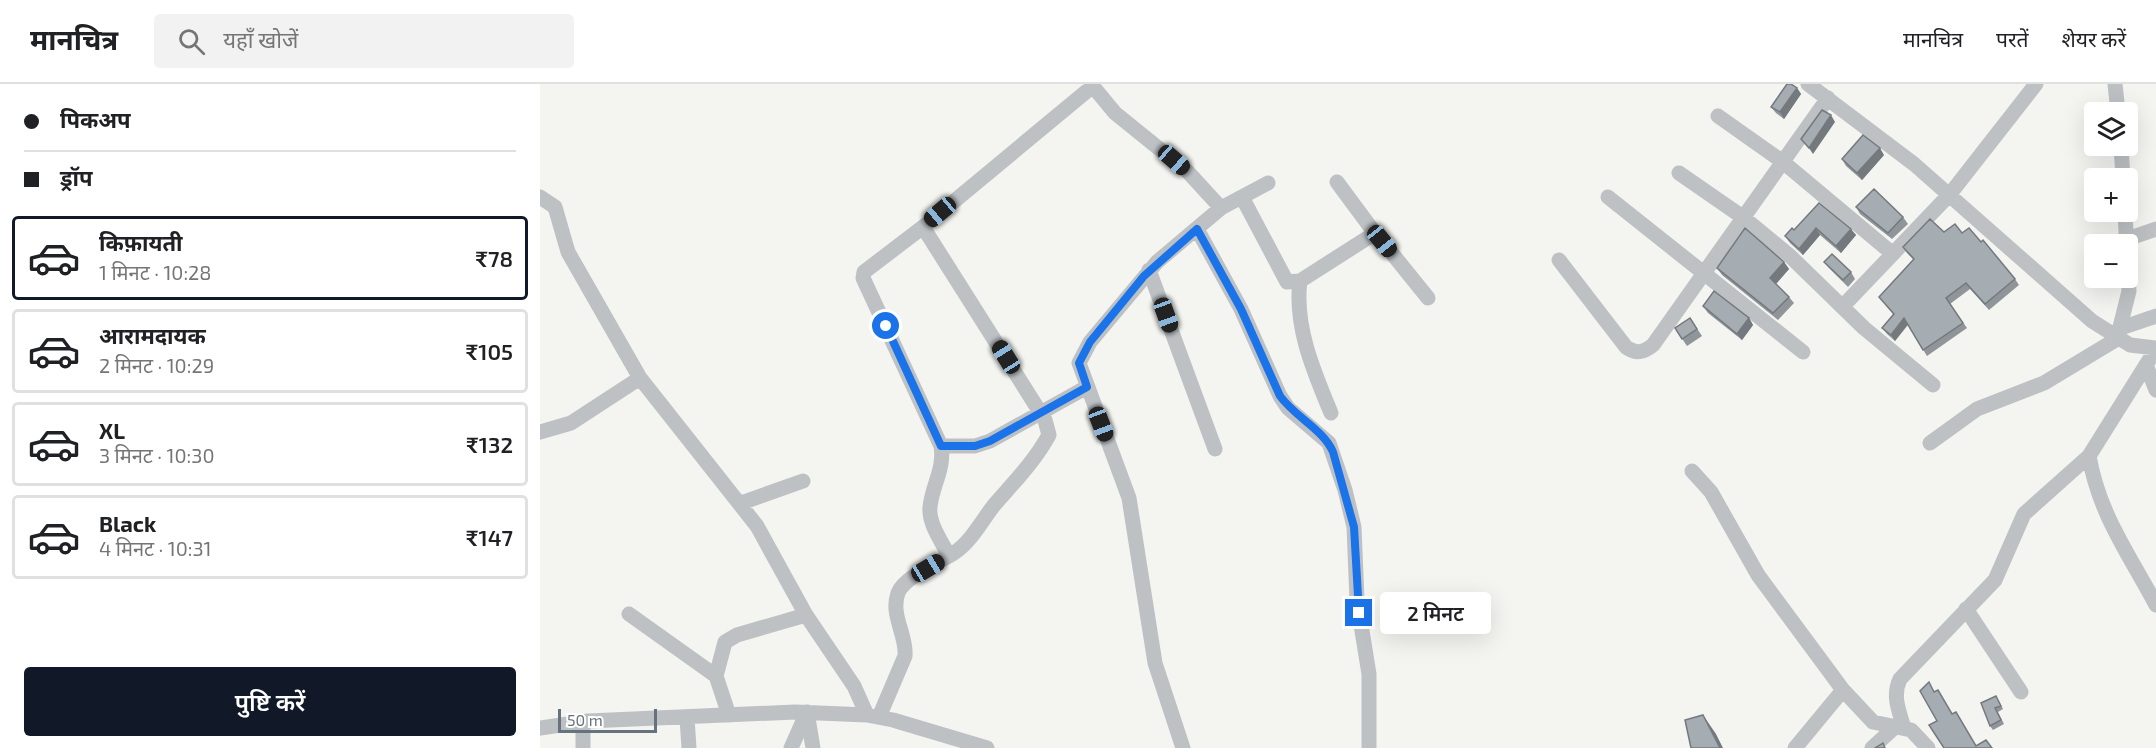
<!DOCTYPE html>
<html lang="hi">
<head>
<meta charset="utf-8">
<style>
  body { margin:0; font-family:"Exo 2","Noto Sans Devanagari",sans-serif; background:#f2f2f2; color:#202124; height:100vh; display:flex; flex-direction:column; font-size:22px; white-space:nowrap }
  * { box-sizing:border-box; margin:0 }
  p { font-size:20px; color:#757577 }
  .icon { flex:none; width:33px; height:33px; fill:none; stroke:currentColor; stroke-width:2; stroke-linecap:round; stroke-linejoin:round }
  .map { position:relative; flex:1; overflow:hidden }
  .panel { display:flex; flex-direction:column; background:#fff; width:540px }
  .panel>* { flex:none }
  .banner { display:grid; align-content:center; height:132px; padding:0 24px; background:#fff }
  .fabs { position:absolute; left:1544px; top:18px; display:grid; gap:12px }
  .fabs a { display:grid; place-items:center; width:54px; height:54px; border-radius:6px; background:#fff; box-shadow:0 6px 24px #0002; font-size:30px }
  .scale { position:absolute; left:18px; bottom:15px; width:99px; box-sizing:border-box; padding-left:6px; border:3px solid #66737e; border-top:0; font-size:16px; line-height:21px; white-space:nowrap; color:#66737e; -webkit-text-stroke:4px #fff; paint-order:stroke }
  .end { position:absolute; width:27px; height:27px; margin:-14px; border:8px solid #1a73e8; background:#fff; box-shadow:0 0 0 3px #fff }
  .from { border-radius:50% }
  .bubble { position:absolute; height:42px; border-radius:6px; background:#fff; box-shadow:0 6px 24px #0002; font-size:20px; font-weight:600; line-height:42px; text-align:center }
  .car { position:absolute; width:18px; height:36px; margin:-18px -9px; border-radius:8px; box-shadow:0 0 4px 2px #0007; background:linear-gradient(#222 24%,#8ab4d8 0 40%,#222 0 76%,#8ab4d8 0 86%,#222 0) }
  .banner b { display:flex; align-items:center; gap:21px; height:57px; font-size:22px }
  .banner b+b { border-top:2px solid #e0e0e0 }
  .banner i { width:15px; height:15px; background:#202124 }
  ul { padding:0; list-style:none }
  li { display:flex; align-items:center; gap:18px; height:84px; margin:0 12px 9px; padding:0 12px; border:3px solid #e0e0e0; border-radius:6px }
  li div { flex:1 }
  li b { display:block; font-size:22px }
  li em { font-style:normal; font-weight:600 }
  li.current { border-color:#111827 }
  li>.icon { width:54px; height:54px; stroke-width:1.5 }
  .cta { display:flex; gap:12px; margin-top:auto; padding:12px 24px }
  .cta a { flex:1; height:69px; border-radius:6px; background:#111827; color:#fff; font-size:24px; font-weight:600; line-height:69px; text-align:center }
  header { display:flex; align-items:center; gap:36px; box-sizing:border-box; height:84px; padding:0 30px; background:#fff; border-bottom:2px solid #e0e0e0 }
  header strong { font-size:28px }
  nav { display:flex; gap:33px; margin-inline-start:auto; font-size:21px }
  .search { width:420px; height:54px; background:#f2f2f2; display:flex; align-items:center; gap:15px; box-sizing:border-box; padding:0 21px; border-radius:6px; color:#757577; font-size:22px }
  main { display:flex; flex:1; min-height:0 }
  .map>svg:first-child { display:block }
</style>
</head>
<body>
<header>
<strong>मानचित्र</strong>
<div class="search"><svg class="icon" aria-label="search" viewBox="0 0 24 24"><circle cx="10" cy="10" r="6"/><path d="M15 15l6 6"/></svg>यहाँ खोजें</div>
<nav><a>मानचित्र</a><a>परतें</a><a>शेयर करें</a></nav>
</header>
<main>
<section class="panel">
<div class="banner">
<b><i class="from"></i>पिकअप</b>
<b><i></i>ड्रॉप</b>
</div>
<ul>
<li class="current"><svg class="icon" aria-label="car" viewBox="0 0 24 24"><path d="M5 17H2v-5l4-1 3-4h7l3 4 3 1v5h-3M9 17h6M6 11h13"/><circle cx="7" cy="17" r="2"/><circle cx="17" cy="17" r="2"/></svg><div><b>किफ़ायती</b><p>1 मिनट · 10:28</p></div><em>₹78</em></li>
<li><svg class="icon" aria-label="car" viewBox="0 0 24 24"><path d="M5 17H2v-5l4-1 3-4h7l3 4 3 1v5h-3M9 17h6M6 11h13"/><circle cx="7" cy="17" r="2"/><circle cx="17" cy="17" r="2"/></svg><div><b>आरामदायक</b><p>2 मिनट · 10:29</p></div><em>₹105</em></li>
<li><svg class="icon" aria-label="car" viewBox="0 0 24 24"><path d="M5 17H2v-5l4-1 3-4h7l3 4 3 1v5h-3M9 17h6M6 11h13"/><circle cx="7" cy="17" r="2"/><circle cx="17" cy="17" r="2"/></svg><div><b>XL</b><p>3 मिनट · 10:30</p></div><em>₹132</em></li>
<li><svg class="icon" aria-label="car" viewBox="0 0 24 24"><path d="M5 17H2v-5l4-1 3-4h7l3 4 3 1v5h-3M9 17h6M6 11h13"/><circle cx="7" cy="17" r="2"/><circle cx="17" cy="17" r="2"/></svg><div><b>Black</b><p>4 मिनट · 10:31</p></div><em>₹147</em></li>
</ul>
<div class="cta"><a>पुष्टि करें</a></div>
</section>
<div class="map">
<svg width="1616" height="664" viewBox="0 0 1616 664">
  <rect width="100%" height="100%" fill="#f4f4f1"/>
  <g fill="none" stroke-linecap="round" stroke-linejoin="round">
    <path stroke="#bdc1c4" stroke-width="15" d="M 551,0 L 575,29 L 648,88 L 681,124
      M 1268,0 L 1374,80 L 1552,237 L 1590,261 L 1616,264
      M 1575,0 L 1578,28
      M 1178,32 L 1243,78 L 1353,170
      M 1581,62 L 1583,94
      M 1139,89 L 1204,134 L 1250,172 L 1324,244 L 1393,301
      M 797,98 L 837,152
      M 0,113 L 15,123 L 28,168 L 100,294 L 217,442 L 266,531 L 314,602 L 327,631
      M 702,113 L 747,198 L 760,197 L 832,151 L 842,157 L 888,214
      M 1068,113 L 1263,268
      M 657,145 L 701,225 L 740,312 L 748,324 L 789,359 L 805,406 L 814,443 L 817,516 L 829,590 L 829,664
      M 1587,155 L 1616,145
      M 1019,176 L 1086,263 C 1096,270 1103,269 1113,261 L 1288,14
      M 609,186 L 675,365
      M 760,197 C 754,242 774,288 791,329
      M 1303,222 L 1410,110 L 1496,0
      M 1581,244 L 1616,232
      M 1606,281 L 1616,306
      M 0,348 L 31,339 L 100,294
      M 1390,359 L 1437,325 L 1504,299 L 1577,255 L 1589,207 L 1585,128
      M 401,362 L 435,362 L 450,357 L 547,303
      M 1549,372 C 1559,430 1589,470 1616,521
      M 1152,387 L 1171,408 L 1218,491 L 1303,606 L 1333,638 L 1371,646 L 1388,664
      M 201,419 L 263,397
      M 409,472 C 402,458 388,439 390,423 C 392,402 405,384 401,362 L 323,194 L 324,188 L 383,143 L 553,2
      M 1426,525 L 1481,608
      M 89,530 L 176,592
      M 267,628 L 273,664
      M 189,631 L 176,592 L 185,558 L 197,551 L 266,531
      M 339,633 L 365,572 C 367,551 350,531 358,509 C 364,493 400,478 414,469 C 432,457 442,436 455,420 C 475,397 494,378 509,351 L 505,336 L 383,143
      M 147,634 L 149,664
      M 43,638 L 43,664
      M 0,644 L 48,637 L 255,628 L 327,631 L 353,636 L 447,664
      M 1364,644 C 1359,627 1352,612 1360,595 L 1455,496 L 1484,430 L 1549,372 L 1616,265
      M 251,664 L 267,628
      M 643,664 L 615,579 L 589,414 L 539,279 L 550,258 L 617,178 L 681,124 L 728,99
      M 1255,664 L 1303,606
      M 1332,664 L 1355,643"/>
  </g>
  <path fill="#8f9599" d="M 1257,4 L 1261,10 L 1244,35 L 1236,29 L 1231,23 Z
    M 1344,71 L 1322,96 L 1306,82 L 1302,75 Z
    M 1279,119 L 1316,151 L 1301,169 L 1280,151 L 1263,171 L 1250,159 L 1245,152 L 1254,146 Z
    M 1316,123 L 1363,133 L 1368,140 L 1352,155 L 1320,130 Z
    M 1404,148 L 1422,149 L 1475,195 L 1479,201 L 1449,226 L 1430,205 L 1410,220 L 1427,244 L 1387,272 L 1368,241 L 1355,257 L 1347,250 L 1342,244 L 1353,230 L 1339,213 L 1374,176 L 1367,169 L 1363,163 Z
    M 1244,178 L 1249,185 L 1236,200 L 1249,213 L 1254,219 L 1238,236 L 1182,191 L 1177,184 Z
    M 1284,178 L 1311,188 L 1315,195 L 1308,203 L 1289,184 Z
    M 1163,222 L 1209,234 L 1213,241 L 1202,256 L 1168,229 Z
    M 1150,234 L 1162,252 L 1147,262 L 1135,244 Z
    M 1456,612 L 1463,625 L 1458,628 L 1464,640 L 1453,646 L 1450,642 Z"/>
  <path fill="#74797d" d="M 1257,4 L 1261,10 L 1244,35 L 1240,28 Z
    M 1291,31 L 1295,38 L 1273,70 L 1269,64 Z
    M 1340,64 L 1344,71 L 1322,96 L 1317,89 Z
    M 1276,144 L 1280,151 L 1263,171 L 1259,165 Z
    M 1311,145 L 1316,151 L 1301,169 L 1296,162 Z
    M 1244,178 L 1249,185 L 1235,201 L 1230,194 Z
    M 1209,234 L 1213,241 L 1202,256 L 1197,250 Z
    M 1364,234 L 1368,240 L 1355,257 L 1351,251 Z
    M 1163,631 L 1176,650 L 1183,664 L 1180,664 Z"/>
  <path fill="#a6adb2" stroke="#74797d" stroke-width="1.5" d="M 1247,0 L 1251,0 L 1257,4 L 1240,28 L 1231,23 Z
    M 1282,26 L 1291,31 L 1269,64 L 1261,55 Z
    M 1323,51 L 1340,64 L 1317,89 L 1302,75 Z
    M 1334,105 L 1363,133 L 1348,149 L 1316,123 Z
    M 1279,119 L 1311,145 L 1296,162 L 1276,144 L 1259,165 L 1245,152 L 1252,144 L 1254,146 Z
    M 1390,135 L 1404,148 L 1415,140 L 1422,149 L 1429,144 L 1441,158 L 1443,156 L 1475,195 L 1445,220 L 1426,199 L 1406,214 L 1423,239 L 1383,266 L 1364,234 L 1351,251 L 1342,244 L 1354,230 L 1339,213 L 1374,175 L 1363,163 Z
    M 1205,144 L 1244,178 L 1230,194 L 1249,213 L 1233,229 L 1177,184 Z
    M 1292,170 L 1311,188 L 1303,196 L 1284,178 Z
    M 1174,207 L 1209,234 L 1197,250 L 1163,222 Z
    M 1150,234 L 1157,245 L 1142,255 L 1135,244 Z
    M 1389,598 L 1394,608 L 1398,606 L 1412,630 L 1416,628 L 1436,662 L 1446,656 L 1452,664 L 1404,664 L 1389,641 L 1397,637 L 1380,607 Z
    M 1456,612 L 1461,622 L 1455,624 L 1461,636 L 1450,642 L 1441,619 Z
    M 1163,631 L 1180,664 L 1151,664 L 1145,636 Z
    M 1343,659 L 1345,664 L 1335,664 Z"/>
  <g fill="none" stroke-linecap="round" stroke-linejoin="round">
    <path stroke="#1a73e8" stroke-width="8" d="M 346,242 L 401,362 L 435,362 L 450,357 L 547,303 L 539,279 L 550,258 L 604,192 L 657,145 L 701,225 L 740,312 C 755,333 783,345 793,368 L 814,443 L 819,529"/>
  </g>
</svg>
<div class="fabs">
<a><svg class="icon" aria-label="layers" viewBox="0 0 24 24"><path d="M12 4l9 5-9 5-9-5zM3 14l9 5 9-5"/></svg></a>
<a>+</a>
<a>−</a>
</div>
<div class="scale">50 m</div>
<i class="end from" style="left:346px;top:242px"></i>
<i class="end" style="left:819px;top:529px"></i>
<div class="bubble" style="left:840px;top:508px;width:111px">2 मिनट</div>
<i class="car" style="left:634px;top:76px;rotate:131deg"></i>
<i class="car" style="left:400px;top:128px;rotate:230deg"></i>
<i class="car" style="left:842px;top:157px;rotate:141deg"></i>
<i class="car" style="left:626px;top:231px;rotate:160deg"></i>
<i class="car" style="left:466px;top:273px;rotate:328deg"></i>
<i class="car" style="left:561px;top:340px;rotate:159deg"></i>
<i class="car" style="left:388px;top:484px;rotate:59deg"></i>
</div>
</main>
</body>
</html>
